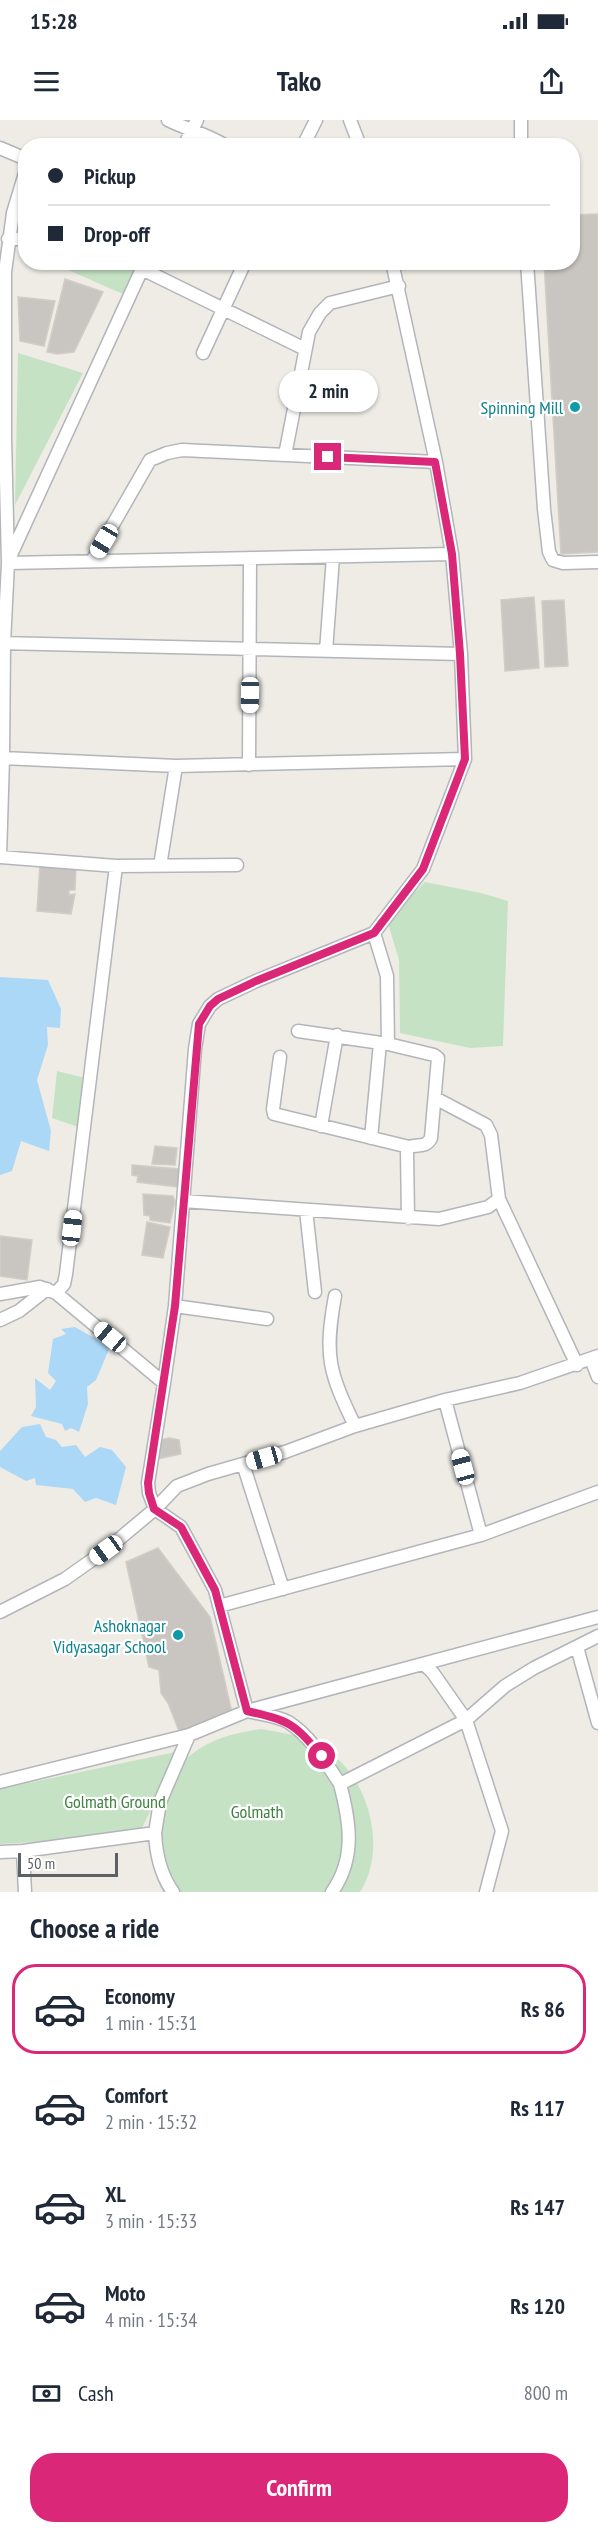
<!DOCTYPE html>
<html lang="en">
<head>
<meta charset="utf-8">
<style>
  body { margin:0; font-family:"PT Sans Narrow",sans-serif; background:#f6f6f7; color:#1f2937; height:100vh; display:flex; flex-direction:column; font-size:22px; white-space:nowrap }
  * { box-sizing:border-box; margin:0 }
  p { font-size:20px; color:#747a83 }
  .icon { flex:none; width:33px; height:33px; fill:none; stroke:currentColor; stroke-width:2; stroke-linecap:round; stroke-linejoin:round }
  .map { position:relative; height:1772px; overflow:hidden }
  .panel { display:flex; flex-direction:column; background:#fff; flex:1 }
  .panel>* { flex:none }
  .top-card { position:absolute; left:18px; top:18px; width:562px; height:132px; border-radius:24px; box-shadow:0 2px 4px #0004; display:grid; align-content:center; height:132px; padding:0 30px; background:#fff }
  .scale { position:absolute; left:18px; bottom:15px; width:100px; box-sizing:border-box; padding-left:6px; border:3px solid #5d6064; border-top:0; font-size:16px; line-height:21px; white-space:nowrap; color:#5d6064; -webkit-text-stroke:4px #fff; paint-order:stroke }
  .end { position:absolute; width:27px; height:27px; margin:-14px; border:8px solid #db2777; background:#fff; box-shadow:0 0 0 3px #fff }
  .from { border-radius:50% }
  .bubble { position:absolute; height:42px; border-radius:21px; background:#fff; box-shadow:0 2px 4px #0004; font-size:20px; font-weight:600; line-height:42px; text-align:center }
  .car { position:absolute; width:18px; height:36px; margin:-18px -9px; border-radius:8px; box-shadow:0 0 4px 2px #0007; background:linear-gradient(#fff 24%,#345 0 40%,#fff 0 76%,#345 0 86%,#fff 0) }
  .top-card b { display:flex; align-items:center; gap:21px; height:57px; font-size:22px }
  .top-card b+b { border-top:2px solid #e0e1e3 }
  .top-card i { width:15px; height:15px; background:#1f2937 }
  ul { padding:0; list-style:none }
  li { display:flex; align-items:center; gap:18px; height:90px; margin:0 12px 9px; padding:0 18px; border:3px solid transparent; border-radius:24px }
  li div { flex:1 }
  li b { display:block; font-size:22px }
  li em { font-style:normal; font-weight:600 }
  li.current { border-color:#db2777 }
  li>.icon { width:54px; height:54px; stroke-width:1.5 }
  h2 { padding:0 30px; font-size:27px; line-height:72px }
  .pay { display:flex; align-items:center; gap:15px; height:66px; padding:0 30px; font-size:22px }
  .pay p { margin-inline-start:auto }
  .button { display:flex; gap:12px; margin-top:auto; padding:12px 30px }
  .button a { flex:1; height:69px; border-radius:24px; background:#db2777; color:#fff; font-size:24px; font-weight:600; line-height:69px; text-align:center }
  .status { display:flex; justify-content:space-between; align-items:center; height:42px; padding:0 30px; background:#fff; direction:ltr }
  .status svg { height:16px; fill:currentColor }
  header { display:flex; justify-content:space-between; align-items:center; height:78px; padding:0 30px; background:#fff; font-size:27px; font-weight:600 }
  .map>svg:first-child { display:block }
</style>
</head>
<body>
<div class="status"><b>15:28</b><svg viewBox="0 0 49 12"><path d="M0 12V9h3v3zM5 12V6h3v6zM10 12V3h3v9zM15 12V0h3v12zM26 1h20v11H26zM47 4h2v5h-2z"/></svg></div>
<header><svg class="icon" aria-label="menu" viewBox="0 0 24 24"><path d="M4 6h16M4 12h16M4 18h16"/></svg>Tako<svg class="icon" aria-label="share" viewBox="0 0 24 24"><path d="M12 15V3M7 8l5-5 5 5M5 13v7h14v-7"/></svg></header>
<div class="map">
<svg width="598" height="1772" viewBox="0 0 598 1772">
  <rect width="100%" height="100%" fill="#eeece5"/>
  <path fill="#c5e3c4" d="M 52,143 L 139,143 L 123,174 Z
    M 18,233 L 83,253 L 15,385 Z
    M 425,762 L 481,773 L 508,781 L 503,926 L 470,928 L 400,913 L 399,840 L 387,800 Z
    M 57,951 L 85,958 L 78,1007 L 52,998 Z
    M 261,1609 C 285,1613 307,1616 327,1630 C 369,1659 388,1728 360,1772 L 163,1772 C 138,1727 152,1661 196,1631 C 216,1617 237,1613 261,1609 Z
    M 180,1631 L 138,1716 L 0,1724 L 0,1669 Z"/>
  <path fill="#acd8f7" d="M 0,857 L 48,860 L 61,889 L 60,908 L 47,907 L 48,925 L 37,960 L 51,1011 L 49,1031 L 21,1021 L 12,1051 L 0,1055 Z
    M 75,1207 L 110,1227 L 96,1260 L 87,1267 L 88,1284 L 79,1312 L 71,1308 L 65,1311 L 62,1304 L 31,1296 L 36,1287 L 35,1258 L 50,1270 L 56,1261 L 48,1253 L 53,1219 L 66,1214 L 61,1209 Z
    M 40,1304 L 46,1317 L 56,1320 L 62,1327 L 76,1325 L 85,1337 L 100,1327 L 112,1330 L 126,1347 L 116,1385 L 96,1378 L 85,1382 L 73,1369 L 36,1365 L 35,1358 L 26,1361 L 0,1347 L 0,1331 L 22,1307 Z"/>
  <path fill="#c9c6c2" stroke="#d2cdc4" stroke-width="1.5" d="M 598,94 L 598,432 L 561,434 L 544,142 L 573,142 L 573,95 Z
    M 65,159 L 103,172 L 74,232 L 57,234 L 47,232 Z
    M 18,177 L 55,181 L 44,226 L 20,221 Z
    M 534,477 L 539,548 L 505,551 L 501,480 Z
    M 564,480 L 568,546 L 545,547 L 542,481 Z
    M 40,744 L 76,745 L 75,770 L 69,770 L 69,775 L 75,774 L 71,794 L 37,791 Z
    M 155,1026 L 177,1028 L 175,1045 L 152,1044 Z
    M 132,1045 L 180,1049 L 178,1067 L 137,1062 L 138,1056 L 132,1055 Z
    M 143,1074 L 173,1076 L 175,1082 L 170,1103 L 150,1100 L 150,1096 L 144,1095 Z
    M 147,1102 L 170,1107 L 163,1138 L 142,1135 Z
    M 0,1116 L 32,1120 L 27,1160 L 0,1156 Z
    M 169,1318 L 179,1320 L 181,1334 L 157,1339 L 160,1320 Z
    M 158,1428 L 210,1497 L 233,1597 L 179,1611 L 168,1583 L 161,1573 L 159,1550 L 149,1547 L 126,1442 Z"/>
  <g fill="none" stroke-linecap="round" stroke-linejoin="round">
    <defs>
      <path id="street" d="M 168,0 C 188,10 207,14 226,26
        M 350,0 L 360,26
        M 184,26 L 197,0
        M 303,26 L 316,0
        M 521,26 L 521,0
        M 0,28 L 26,39
        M 8,119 L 26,119
        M 392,142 L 436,342 L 452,434
        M 527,142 L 544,389 L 549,432 L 553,440 L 563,443 L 598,442
        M 142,149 L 305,229
        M 203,233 L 245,142
        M 285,335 L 309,212 L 320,193 L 330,183 L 399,166
        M 452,434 L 461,534 L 465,639 L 176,646 L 3,638 L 4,523 L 8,443 Z
        M 9,439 L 142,149 L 142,142
        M 92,441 L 150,340 L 167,333 L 182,330 L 436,342
        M 8,443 L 5,318 L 5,152 L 13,93 L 26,50
        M 0,523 L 461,534
        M 326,531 L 333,437
        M 0,638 L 3,638 L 0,737
        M 249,645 L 250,438
        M 0,737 L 116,746 L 237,745
        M 160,746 L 176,646
        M 374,813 L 387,856 L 388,924
        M 298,911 L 388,924 L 434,935 L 438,938 L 431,1018 C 426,1028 419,1024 409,1027 L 407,1030 L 408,1098
        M 280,937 L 273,989 L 274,994 L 409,1027
        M 321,1006 L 337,915
        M 371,1018 L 380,923
        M 499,1079 L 577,1245
        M 183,1081 L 439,1099 L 488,1087 L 499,1079 L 491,1015 L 486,1005 L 435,978
        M 306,1090 L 315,1172
        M 56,1173 L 64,1164 L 66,1154 L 116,746
        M 0,1174 L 40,1167 L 56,1173 L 164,1263 L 148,1363 L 149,1373 L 155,1389 L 181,1407 L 215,1470 L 247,1591 C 260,1594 277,1596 288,1602 C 311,1616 326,1643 340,1664 L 466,1600 L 502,1711 L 486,1772
        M 335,1176 C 324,1237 329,1252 355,1306
        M 175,1186 L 267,1199
        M 0,1200 L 19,1191 L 47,1169
        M 591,1239 L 598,1257
        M 164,1263 L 175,1186 L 195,929 L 199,904 L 210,886 L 218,879 L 256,861 L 374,813 L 423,749 L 465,639
        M 445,1280 L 481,1415
        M 243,1344 L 283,1469
        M 219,1486 L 481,1415 L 598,1372
        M 0,1492 L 65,1459 L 106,1430 L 155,1389 L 177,1366 L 208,1354 L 285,1332 L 355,1306 L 445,1280 L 520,1263 L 598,1236
        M 577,1527 L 598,1603
        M 424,1544 L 433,1553 L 466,1600 L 505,1566 L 534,1548 L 598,1516
        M 0,1662 L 189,1615 L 247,1591 L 598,1497
        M 155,1713 C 156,1734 160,1754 173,1772
        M 23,1731 L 25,1772
        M 0,1732 L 23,1731 L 155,1713 L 160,1682 L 189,1615
        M 332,1772 C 356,1738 350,1702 340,1664"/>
    </defs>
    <use href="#street" stroke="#b2b5b9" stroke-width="15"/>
    <use href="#street" stroke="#fff" stroke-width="12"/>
  </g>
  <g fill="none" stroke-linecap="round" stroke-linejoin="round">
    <path stroke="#db2777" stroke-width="8" d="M 322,1636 C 293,1603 291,1601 247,1591 L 215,1470 L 181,1407 L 154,1389 L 149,1373 L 148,1363 L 175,1186 L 199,904 L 210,886 L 218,879 L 256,861 L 374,813 L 423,749 L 465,639 L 460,534 L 452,434 L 435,342 L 328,337"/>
  </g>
  <g fill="#0f9aa8" stroke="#fff" stroke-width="2">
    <circle cx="575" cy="287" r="6"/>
    <circle cx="178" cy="1515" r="6"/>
  </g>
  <g text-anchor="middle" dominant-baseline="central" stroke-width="4.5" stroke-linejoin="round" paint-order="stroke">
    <g font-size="18" fill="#0d838f" stroke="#fff" text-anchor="end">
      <text x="563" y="287">Spinning Mill</text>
      <text x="166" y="1505">Ashoknagar<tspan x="166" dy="21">Vidyasagar School</tspan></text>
    </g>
    <g font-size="18" fill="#3e823f" stroke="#fff">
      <text x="115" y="1681">Golmath Ground</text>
      <text x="257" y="1691">Golmath</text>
    </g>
  </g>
</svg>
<div class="scale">50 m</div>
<i class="end from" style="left:322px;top:1636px"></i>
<i class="end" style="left:328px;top:337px"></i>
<div class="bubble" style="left:279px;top:250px;width:99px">2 min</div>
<i class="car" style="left:104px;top:421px;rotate:211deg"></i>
<i class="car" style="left:250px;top:575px;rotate:181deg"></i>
<i class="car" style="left:72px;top:1108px;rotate:7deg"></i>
<i class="car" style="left:110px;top:1217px;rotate:310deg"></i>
<i class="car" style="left:264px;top:1338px;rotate:254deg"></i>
<i class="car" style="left:463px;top:1347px;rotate:345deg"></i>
<i class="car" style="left:106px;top:1430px;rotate:234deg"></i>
<div class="top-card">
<b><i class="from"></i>Pickup</b>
<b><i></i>Drop-off</b>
</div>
</div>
<section class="panel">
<h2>Choose a ride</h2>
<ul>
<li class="current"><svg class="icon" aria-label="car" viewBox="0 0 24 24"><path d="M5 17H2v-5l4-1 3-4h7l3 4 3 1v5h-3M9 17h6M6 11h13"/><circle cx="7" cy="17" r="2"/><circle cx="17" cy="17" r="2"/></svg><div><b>Economy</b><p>1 min · 15:31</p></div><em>Rs 86</em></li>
<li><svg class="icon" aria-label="car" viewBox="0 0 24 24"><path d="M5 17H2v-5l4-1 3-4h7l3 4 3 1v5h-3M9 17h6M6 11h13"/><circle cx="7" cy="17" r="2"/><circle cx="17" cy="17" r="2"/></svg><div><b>Comfort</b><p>2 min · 15:32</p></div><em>Rs 117</em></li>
<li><svg class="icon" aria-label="car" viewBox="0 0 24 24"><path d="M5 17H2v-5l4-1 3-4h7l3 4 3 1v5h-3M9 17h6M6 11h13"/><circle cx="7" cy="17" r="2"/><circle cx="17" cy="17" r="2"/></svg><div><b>XL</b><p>3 min · 15:33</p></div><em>Rs 147</em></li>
<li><svg class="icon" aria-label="car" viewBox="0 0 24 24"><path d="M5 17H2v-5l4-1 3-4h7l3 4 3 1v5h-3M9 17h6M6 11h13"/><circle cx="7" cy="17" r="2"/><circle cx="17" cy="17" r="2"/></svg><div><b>Moto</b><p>4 min · 15:34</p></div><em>Rs 120</em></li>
</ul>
<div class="pay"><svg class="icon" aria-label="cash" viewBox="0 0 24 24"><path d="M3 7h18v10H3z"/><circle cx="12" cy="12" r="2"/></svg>Cash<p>800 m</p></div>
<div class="button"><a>Confirm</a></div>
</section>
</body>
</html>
